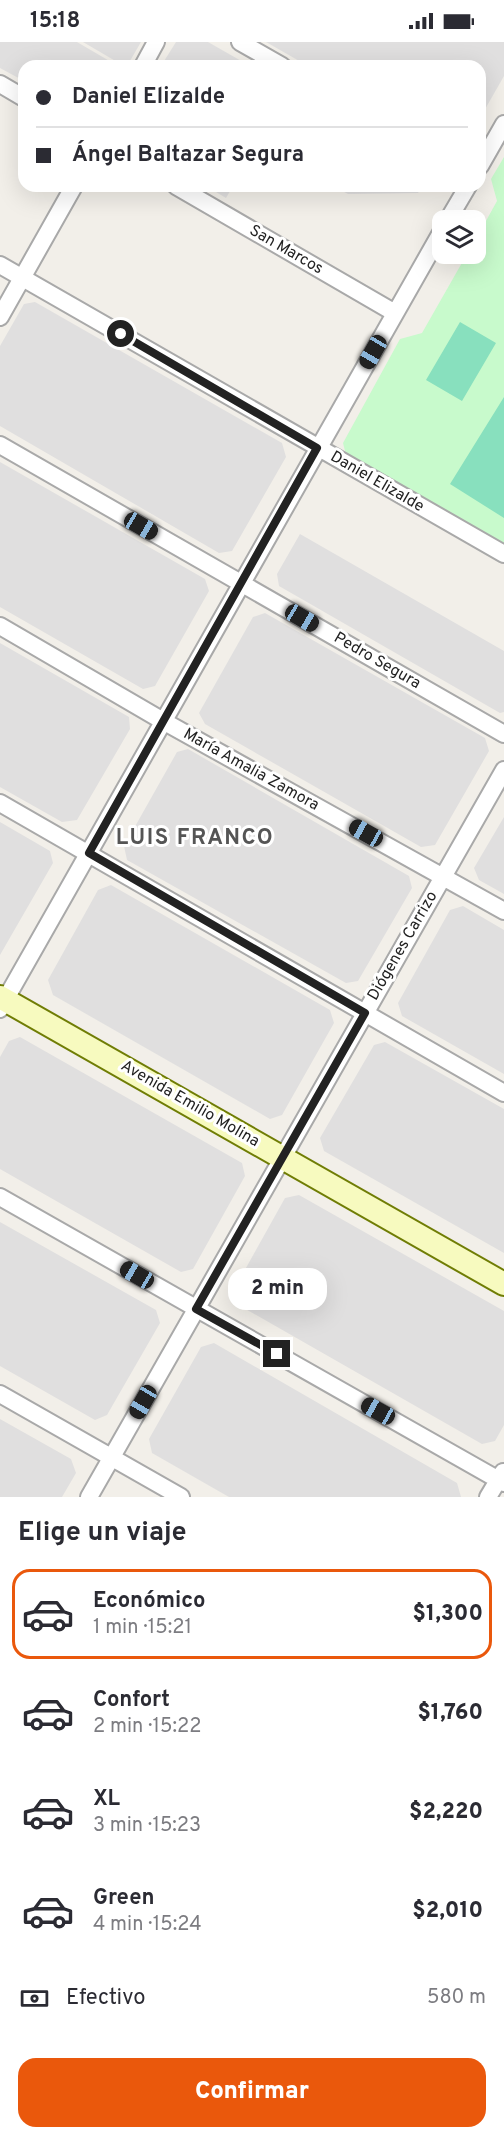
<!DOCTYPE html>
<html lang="es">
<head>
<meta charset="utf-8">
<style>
  body { margin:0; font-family:Overpass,sans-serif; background:#f7f7f7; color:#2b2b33; height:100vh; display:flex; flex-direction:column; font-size:22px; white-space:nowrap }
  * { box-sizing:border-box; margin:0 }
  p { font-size:20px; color:#7c7c81 }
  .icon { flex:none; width:33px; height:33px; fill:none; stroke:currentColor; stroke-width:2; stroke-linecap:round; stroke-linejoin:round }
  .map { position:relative; height:1455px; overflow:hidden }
  .panel { display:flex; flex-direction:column; background:#fff; flex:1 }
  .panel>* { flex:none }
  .banner { position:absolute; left:18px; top:18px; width:468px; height:132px; border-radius:18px; box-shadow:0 6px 24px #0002; display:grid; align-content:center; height:132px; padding:0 18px; background:#fff }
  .buttons { position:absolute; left:432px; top:168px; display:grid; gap:12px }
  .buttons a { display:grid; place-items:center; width:54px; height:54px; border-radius:12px; background:#fff; box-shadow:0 6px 24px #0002; font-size:30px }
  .end { position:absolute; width:27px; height:27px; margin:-14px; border:8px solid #222; background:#fff; box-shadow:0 0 0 3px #fff }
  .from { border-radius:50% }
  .bubble { position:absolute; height:42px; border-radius:18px; background:#fff; box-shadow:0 6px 24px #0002; font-size:20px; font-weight:800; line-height:42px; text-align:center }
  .car { position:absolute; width:18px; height:36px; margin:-18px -9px; border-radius:8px; box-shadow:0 0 4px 2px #0007; background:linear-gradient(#222 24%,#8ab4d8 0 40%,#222 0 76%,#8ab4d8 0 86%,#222 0) }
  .banner b { display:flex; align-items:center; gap:21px; height:57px; font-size:22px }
  .banner b+b { border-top:2px solid #e1e1e2 }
  .banner i { width:15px; height:15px; background:#2b2b33 }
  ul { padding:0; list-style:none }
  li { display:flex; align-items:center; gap:18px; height:90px; margin:0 12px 9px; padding:0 6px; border:3px solid transparent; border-radius:18px }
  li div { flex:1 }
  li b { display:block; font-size:22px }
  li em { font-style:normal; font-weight:800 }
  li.active { border-color:#ea580c }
  li>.icon { width:54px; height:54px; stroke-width:1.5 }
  h2 { padding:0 18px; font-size:27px; line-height:72px }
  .pay { display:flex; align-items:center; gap:15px; height:66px; padding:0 18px; font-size:22px }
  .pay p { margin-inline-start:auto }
  .action { display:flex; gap:12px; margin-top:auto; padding:12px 18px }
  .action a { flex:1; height:69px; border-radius:18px; background:#ea580c; color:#fff; font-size:24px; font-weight:800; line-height:69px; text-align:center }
  .status { display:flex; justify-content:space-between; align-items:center; height:42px; padding:0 30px; background:#fff; direction:ltr }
  .status svg { height:16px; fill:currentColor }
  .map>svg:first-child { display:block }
</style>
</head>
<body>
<div class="status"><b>15:18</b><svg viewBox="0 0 49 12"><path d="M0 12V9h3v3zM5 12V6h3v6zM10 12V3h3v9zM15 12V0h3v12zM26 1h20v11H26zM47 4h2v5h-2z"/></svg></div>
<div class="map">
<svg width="504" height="1455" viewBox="0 0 504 1455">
  <rect width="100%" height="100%" fill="#f2efe9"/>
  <path fill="#e0dfdf" d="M 0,0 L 77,0 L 118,24 L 24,24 L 24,39 L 0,26 Z
    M 83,0 L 141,0 L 127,24 L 124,24 Z
    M 176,0 L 208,0 L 250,24 L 161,24 Z
    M 266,0 L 504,0 L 504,34 L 480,76 L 480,24 L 308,24 Z
    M 206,144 L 233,144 L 226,156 Z
    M 333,144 L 422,144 L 418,151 L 348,152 Z
    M 35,260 L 282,401 L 286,415 L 232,509 L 219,511 L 0,384 L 0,304 L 24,262 Z
    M 0,420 L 205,537 L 209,549 L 155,644 L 143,647 L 0,565 Z
    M 300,492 L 504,609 L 504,670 L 500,671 L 279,544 L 277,532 Z
    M 265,571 L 485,696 L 489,709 L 435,803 L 421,805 L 205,682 L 199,671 L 253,575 Z
    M 0,601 L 129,675 L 130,687 L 77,778 L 62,780 L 0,745 Z
    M 188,707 L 409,834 L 412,846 L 358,939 L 346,941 L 127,818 L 124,804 L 177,710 Z
    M 504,775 L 504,852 L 479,838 L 474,826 Z
    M 0,780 L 50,809 L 53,821 L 0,913 Z
    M 111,843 L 330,968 L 334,981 L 282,1073 L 270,1077 L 53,953 L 48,938 L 98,848 Z
    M 463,864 L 504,888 L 504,1032 L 402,974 L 398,961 L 450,868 Z
    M 20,995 L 242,1121 L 245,1134 L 193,1227 L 181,1230 L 0,1127 L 0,1015 L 9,999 Z
    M 385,1000 L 504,1067 L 504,1211 L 324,1109 L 320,1096 L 374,1003 Z
    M 299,1153 L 504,1269 L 504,1383 L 495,1399 L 482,1402 L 235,1261 L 232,1251 L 285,1156 Z
    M 0,1180 L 156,1268 L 160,1281 L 107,1373 L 95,1378 L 0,1324 Z
    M 214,1301 L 457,1441 L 461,1455 L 229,1455 L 152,1411 L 149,1397 L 201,1305 Z
    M 0,1377 L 71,1417 L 76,1431 L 62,1455 L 0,1455 Z"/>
  <path fill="#c8facc" d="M 504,115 L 504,502 L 351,415 L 345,409 L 343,401 L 400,297 L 422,291 L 467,212 L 476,212 L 476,197 L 497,159 L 491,137 Z"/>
  <path fill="#88e0be" d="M 460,280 L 496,301 L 462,359 L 426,338 Z
    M 504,355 L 504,476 L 450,442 Z"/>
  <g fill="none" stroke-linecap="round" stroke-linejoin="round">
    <defs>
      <path id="street" d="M 240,0 L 282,24
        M 143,24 L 156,0
        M 0,42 L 24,56
        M 480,124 L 504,82
        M 176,144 L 395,271
        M 448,178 L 468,144
        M 0,223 L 504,512
        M 0,275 L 74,144
        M 0,403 L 504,692
        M 0,584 L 163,679 L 504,869
        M 0,761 L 504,1051
        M 0,967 L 442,189
        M 0,1155 L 504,1441
        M 0,1352 L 181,1455
        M 89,1455 L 504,728
        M 488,1455 L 503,1430"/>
      <path id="secondary" d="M 0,955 L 504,1242"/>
    </defs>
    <use href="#street" stroke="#a9a9a9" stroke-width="20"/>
    <use href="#secondary" stroke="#707d05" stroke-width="26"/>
    <use href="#street" stroke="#fff" stroke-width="16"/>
    <use href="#secondary" stroke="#f7fabf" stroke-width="22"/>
  </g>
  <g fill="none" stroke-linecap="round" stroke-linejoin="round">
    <path stroke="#222" stroke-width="8" d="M 121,292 L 317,406 L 89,811 L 365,971 L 196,1267 L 277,1312"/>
  </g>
  <g text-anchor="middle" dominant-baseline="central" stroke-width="6" stroke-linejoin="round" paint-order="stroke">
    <g font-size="16" fill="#222" stroke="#fff">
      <text transform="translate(286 208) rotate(30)">San Marcos</text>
      <text transform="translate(377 440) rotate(30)">Daniel Elizalde</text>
      <text transform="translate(377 619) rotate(30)">Pedro Segura</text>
      <text transform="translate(251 728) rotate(29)">María Amalia Zamora</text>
      <text transform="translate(403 904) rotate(-60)">Diógenes Carrizo</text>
      <text transform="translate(190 1062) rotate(30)">Avenida Emilio Molina</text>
    </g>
    <g font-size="22" font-weight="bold" letter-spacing="1.5" fill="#555" stroke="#fff">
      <text x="195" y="796">LUIS FRANCO</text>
    </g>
  </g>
</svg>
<div class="buttons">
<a><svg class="icon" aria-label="layers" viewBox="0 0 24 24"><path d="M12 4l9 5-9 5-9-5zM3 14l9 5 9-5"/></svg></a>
</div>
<i class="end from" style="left:121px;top:292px"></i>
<i class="end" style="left:277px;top:1312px"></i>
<div class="bubble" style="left:228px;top:1226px;width:99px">2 min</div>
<i class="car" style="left:373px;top:310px;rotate:210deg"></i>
<i class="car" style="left:141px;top:484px;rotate:120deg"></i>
<i class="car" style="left:302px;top:576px;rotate:120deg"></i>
<i class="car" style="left:366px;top:791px;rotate:299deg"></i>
<i class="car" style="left:137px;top:1233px;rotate:300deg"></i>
<i class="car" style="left:143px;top:1360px;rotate:210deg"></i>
<i class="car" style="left:378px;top:1369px;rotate:299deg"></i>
<div class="banner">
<b><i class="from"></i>Daniel Elizalde</b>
<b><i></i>Ángel Baltazar Segura</b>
</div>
</div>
<section class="panel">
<h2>Elige un viaje</h2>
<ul>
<li class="active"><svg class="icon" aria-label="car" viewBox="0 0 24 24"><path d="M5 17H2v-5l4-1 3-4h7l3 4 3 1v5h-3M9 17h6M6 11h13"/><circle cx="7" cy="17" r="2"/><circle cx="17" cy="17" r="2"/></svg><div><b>Económico</b><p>1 min · 15:21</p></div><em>$1,300</em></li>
<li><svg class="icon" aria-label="car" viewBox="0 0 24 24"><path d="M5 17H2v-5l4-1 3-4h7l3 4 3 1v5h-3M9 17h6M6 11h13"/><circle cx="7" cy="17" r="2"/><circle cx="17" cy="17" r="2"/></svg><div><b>Confort</b><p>2 min · 15:22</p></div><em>$1,760</em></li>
<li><svg class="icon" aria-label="car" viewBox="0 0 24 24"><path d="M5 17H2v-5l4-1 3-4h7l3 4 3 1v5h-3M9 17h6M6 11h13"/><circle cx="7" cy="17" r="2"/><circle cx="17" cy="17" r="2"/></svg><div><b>XL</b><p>3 min · 15:23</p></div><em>$2,220</em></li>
<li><svg class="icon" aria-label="car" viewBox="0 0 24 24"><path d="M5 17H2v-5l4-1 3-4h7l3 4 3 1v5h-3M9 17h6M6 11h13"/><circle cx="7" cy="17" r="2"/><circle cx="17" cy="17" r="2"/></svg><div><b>Green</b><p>4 min · 15:24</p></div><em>$2,010</em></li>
</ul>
<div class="pay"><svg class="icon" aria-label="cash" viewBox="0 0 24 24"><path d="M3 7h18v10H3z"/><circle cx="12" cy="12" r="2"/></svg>Efectivo<p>580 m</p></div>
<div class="action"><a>Confirmar</a></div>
</section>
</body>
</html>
